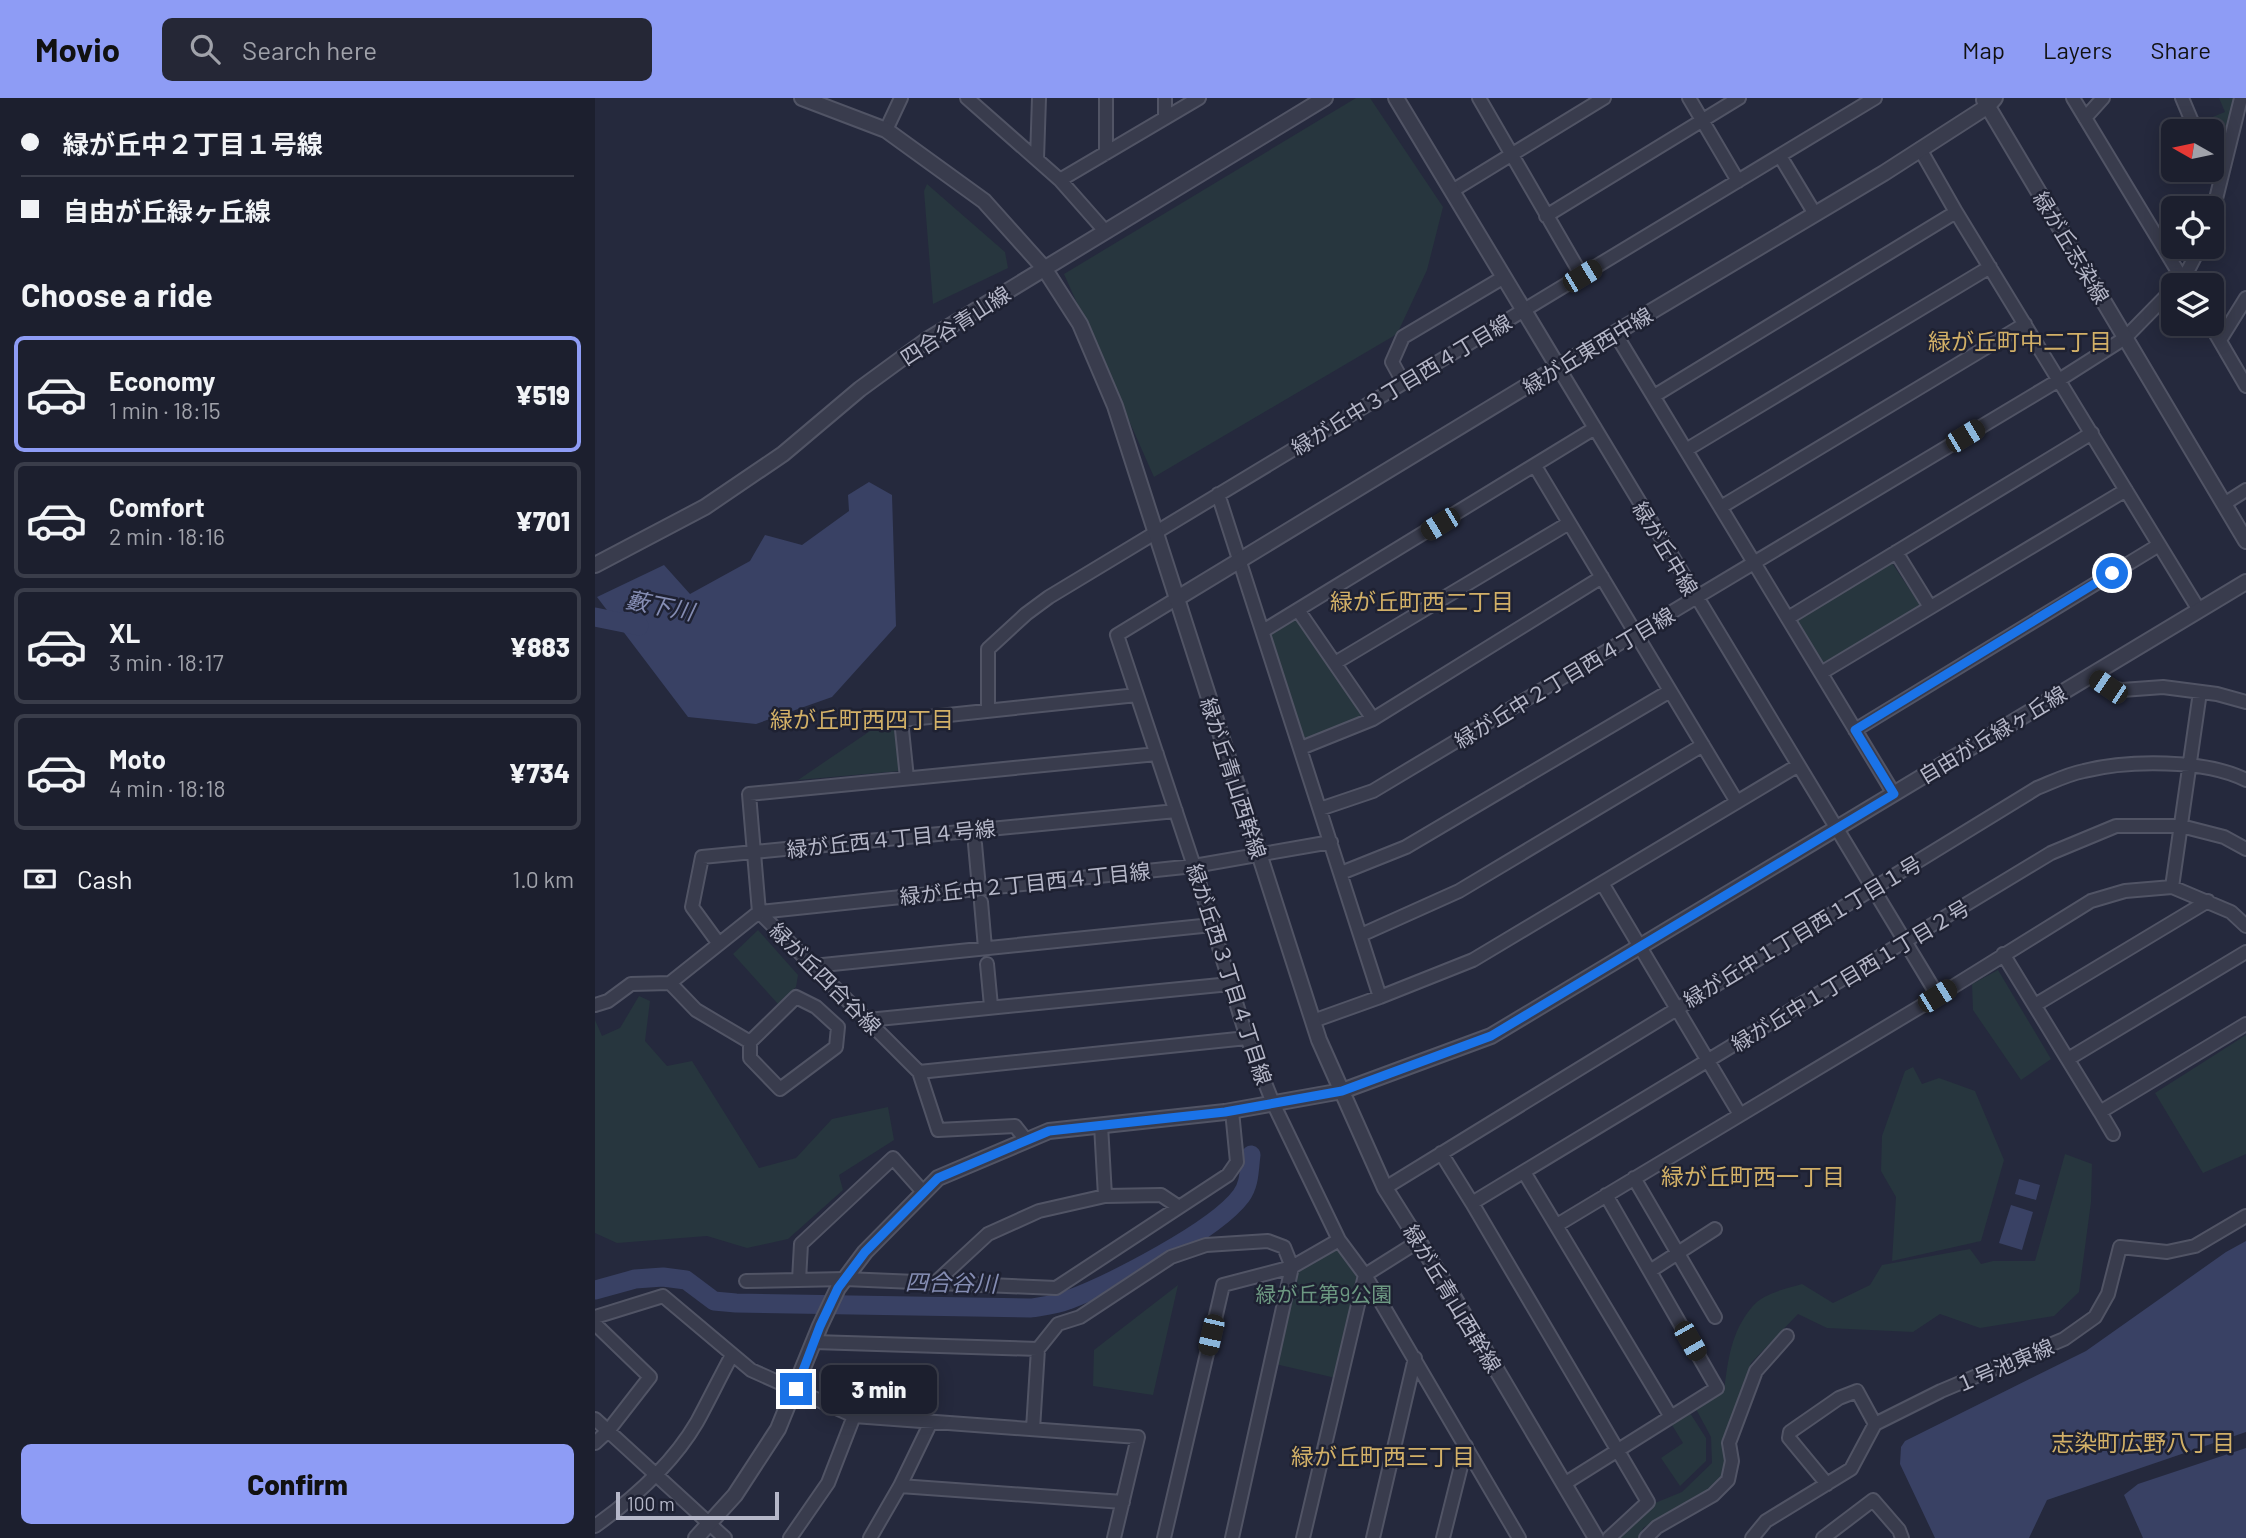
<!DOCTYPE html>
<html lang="en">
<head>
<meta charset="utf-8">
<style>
  body { margin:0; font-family:Barlow,"Noto Sans JP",sans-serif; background:#252736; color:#f1f3f6; height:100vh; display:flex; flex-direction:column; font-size:26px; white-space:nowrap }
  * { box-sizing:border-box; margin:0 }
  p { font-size:23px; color:#a0a2aa }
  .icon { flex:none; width:38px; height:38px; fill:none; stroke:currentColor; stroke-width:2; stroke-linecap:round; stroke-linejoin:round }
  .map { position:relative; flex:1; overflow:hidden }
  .side { display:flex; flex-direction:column; background:#1c1f2e; width:595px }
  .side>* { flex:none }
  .hud { display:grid; align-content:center; height:154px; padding:0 21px; background:#1c1f2e }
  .needle { width:46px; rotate:279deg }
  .fabs { position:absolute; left:1566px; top:21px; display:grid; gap:14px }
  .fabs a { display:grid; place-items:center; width:63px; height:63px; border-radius:10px; background:#1c1f2e; box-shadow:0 4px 18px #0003,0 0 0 2px #3a3d4a; font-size:35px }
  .scale { position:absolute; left:21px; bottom:18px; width:163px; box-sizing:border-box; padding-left:7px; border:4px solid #b5b7c8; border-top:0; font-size:19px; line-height:24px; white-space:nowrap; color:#b5b7c8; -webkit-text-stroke:5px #1e2132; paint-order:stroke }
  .end { position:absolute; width:32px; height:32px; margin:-16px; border:9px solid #1a73e8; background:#fff; box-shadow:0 0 0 4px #fff }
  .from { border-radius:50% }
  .bubble { position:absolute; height:49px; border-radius:10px; background:#1c1f2e; box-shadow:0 4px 18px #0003,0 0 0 2px #3a3d4a; font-size:23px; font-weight:800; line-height:49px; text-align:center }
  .car { position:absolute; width:21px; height:42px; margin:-21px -10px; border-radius:9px; box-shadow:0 0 5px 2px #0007; background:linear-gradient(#222 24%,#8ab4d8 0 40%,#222 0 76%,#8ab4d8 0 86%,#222 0) }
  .hud b { display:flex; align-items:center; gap:24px; height:66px; font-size:26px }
  .hud b+b { border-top:2px solid #3a3d4a }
  .hud i { width:18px; height:18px; background:#f1f3f6 }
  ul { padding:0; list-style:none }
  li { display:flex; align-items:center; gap:21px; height:116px; margin:0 14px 10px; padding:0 7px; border:4px solid #3a3d4a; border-radius:10px }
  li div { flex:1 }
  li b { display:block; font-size:26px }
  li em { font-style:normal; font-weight:800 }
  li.on { border-color:#8e9cf5 }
  li>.icon { width:63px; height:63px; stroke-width:1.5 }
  h2 { padding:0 21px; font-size:32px; line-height:84px }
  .pay { display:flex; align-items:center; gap:18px; height:77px; padding:0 21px; font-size:26px }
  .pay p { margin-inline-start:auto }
  .primary-button { display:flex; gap:14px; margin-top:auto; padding:14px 21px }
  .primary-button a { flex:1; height:80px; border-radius:10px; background:#8e9cf5; color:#111; font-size:28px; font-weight:800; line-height:80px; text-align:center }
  header { display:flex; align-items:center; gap:42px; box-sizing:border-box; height:98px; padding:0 35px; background:#8e9cf5; color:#111 }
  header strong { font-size:33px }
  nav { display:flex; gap:38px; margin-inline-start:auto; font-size:24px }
  .search { width:490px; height:63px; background:#252736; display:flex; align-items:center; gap:18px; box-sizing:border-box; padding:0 24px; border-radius:10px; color:#a0a2aa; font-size:26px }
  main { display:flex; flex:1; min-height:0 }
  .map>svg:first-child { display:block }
</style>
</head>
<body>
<header>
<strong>Movio</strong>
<div class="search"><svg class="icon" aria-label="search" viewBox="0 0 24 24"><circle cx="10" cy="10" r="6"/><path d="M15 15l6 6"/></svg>Search here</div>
<nav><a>Map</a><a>Layers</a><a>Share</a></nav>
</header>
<main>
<section class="side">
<div class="hud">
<b><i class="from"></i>緑が丘中２丁目１号線</b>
<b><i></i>自由が丘緑ヶ丘線</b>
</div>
<h2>Choose a ride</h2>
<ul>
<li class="on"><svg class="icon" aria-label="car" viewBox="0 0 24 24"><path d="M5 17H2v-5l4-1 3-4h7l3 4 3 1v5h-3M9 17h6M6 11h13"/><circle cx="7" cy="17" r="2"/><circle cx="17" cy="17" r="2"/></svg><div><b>Economy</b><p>1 min · 18:15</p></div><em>¥519</em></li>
<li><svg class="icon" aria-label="car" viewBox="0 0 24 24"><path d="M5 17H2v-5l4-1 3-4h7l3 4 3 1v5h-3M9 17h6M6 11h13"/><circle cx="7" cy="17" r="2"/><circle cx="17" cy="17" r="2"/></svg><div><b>Comfort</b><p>2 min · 18:16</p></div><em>¥701</em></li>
<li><svg class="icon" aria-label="car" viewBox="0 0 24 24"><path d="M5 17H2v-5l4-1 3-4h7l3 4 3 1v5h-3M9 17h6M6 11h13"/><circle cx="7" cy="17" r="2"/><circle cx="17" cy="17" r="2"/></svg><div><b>XL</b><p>3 min · 18:17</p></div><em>¥883</em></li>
<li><svg class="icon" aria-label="car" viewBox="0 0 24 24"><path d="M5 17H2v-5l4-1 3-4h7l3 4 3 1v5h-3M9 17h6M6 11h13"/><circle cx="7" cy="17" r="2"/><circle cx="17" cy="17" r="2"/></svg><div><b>Moto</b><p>4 min · 18:18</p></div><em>¥734</em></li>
</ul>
<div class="pay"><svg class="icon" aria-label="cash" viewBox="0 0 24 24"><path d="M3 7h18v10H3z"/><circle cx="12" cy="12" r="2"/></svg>Cash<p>1.0 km</p></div>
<div class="primary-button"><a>Confirm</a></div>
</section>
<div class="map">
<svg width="1651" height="1440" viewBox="0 0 1651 1440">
  <rect width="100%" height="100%" fill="#25293d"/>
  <path fill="#27363e" d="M 761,0 L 775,0 L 848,109 L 832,172 L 802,236 L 559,379 L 469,176 Z
    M 1624,0 L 1640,0 L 1626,55 L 1620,56 L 1617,49 L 1617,33 L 1610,33 L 1605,24 L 1630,14 Z
    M 332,86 L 410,154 L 413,170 L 338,206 L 329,93 Z
    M 1293,459 L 1329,513 L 1226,575 L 1193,520 Z
    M 700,518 L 769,613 L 769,619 L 712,643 L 708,642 L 673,538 Z
    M 300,616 L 305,673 L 203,682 Z
    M 163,832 L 203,877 L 201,889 L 183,906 L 138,856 Z
    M 1403,872 L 1456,961 L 1426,982 L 1378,912 L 1377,886 Z
    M 44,898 L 55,903 L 50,943 L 72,968 L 97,963 L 164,1070 L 201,1060 L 237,1021 L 293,1009 L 299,1042 L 244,1077 L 248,1092 L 193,1141 L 152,1150 L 112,1138 L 22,1145 L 0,1135 L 0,922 L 7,938 L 25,930 Z
    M 1651,937 L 1651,1056 L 1608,1075 L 1560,995 Z
    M 1318,969 L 1327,986 L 1344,980 L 1380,993 L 1409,1062 L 1386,1143 L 1297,1163 L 1301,1099 L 1286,1073 L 1287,1038 L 1310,973 Z
    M 1470,1056 L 1497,1066 L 1496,1104 L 1484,1194 L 1459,1218 L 1385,1230 L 1345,1216 L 1318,1234 L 1232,1230 L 1203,1216 L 1156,1265 L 1127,1343 L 1130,1367 L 1125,1381 L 1107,1397 L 1048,1430 L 1045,1440 L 1023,1440 L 1060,1405 L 1087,1394 L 1117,1365 L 1116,1339 L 1101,1311 L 1129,1293 C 1133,1262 1136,1234 1157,1209 C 1168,1195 1191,1191 1207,1186 L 1238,1205 L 1275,1187 L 1287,1167 L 1375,1151 L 1386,1166 L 1398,1163 L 1440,1163 Z
    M 744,1142 L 770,1177 L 745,1281 L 676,1265 L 697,1169 Z
    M 583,1187 L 558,1297 L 498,1288 L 499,1252 Z
    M 1095,1315 L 1111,1340 L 1111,1363 L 1085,1388 L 1066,1360 L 1088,1345 L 1077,1327 Z"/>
  <path fill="#394164" d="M 274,384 L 297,397 L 301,528 L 237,599 L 161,626 L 93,619 L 2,499 L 69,467 L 95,496 L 155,463 L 170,437 L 207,447 L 254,413 L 253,397 Z
    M 1424,1081 L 1445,1087 L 1441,1102 L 1420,1096 Z
    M 1416,1107 L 1438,1114 L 1427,1152 L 1404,1145 Z
    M 1651,1143 L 1651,1334 L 1452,1402 L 1434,1440 L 1340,1440 L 1305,1366 L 1306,1349 L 1310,1343 L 1491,1253 L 1631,1154 Z
    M 1651,1350 L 1651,1440 L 1548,1440 L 1529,1397 L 1543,1386 Z"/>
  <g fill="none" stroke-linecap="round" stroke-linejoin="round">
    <path stroke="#394164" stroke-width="19" d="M 0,519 L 44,528
      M 0,1192 L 40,1181 L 68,1179 L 91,1182 L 119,1203 L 141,1205 L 436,1210 C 448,1208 461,1207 473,1202 C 516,1186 620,1133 646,1098 C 655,1086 654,1071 656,1057"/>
    <defs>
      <path id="minor" d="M 372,0 L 465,82 L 510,133
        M 884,0 L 987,178
        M 1094,0 L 1143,83
        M 1478,0 L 1591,187
        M 1587,0 L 1601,33
        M 570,20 L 570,0
        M 1490,20 L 1508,0
        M 291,32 L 306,0
        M 1325,51 L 1361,114 L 1604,512
        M 511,55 L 511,0
        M 1185,58 L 1220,116
        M 442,61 L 444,0
        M 1617,68 L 1625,85
        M 465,82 L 604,0
        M 857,93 L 1009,0
        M 1617,117 L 1646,0
        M 951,118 L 1144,0
        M 1583,187 L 1588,182 L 1605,149
        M 1615,226 L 1651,288
        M 1020,235 L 1299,696
        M 1625,242 L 1651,200
        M 963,269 L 1343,898
        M 808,284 L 797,264 L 808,239 L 909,179
        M 1059,298 L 1361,114
        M 1091,352 L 1395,169
        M 940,368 L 1142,704
        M 623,396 L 785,899
        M 1629,406 L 1651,392
        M 1126,409 L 1430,226
        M 1301,454 L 1335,509
        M 581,501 L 522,537 L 599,768 L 652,940 L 678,1005 L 744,1142 L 770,1177 L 924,1440
        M 703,512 L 778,621
        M 1193,520 L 1497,335
        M 668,533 L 1000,330
        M 740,565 L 974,425
        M 1226,575 L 1531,392
        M 1495,577 L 1513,589 L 1527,592 L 1568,589 L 1622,596 L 1651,604
        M 393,613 L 393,551 L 431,516 L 454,499 L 1280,0
        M 1260,632 L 1564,447
        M 706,650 L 778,621 L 1007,479
        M 312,680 L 306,622 L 542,597
        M 725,711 L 778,693 L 1464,282 L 1530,240 L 1578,191
        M 380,746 L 384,790
        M 746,775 L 811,749 L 1075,593
        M 1007,785 L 1144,1015
        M 1577,789 L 1605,594
        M 386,804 L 390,850
        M 164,814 L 599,768 L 736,744
        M 164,814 L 154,696 L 562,656
        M 164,814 L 324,974 L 343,1032 L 420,1028 L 431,1042
        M 766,837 L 864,793 L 1108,647
        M 124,846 L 97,809 L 107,759 L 581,713
        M 1408,856 L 1505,1014 L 1651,926
        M 392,866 L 396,908
        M 218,868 L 617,827
        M 75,885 L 101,912 L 155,944 L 155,960 L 185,991 L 241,949 L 243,929 L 221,909 L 201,899 L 155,944
        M 0,907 L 13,903 L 36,886 L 75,885 L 164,814
        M 1440,907 L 1613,803
        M 273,922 L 635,886
        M 718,923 L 785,899 L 878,862 L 1202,668
        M 1473,961 L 1651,854
        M 324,974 L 652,940
        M 1505,1014 L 1518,1036
        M 506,1027 L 510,1098
        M 846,1055 L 877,1105 L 1053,1404 L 1014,1440
        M 929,1074 L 1076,1319
        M 1039,1080 L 1120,1219
        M 790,1090 L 1442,690 C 1457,684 1473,676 1489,673 C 1533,662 1610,661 1651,682
        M 877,1105 L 1456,755 L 1521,728 L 1586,728 L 1629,739 L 1651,751
        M 962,1127 L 1343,898 L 1496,803 L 1530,793 L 1577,789 L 1636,814 L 1651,828
        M 1055,1173 L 1120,1131
        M 204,1182 L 206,1146 L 298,1060 L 329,1095
        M 151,1183 L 250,1181 L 461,1190 L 633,1077 L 642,1064 L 637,1013
        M 340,1185 L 393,1136 L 444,1113 L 510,1098 L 566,1097 L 584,1109
        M 0,1219 L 68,1198 L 156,1272 L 259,1318 L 543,1339 L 519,1440
        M 0,1226 L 55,1279 L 13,1333 L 0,1345
        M 219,1244 L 443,1251 L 463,1226 L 485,1219 L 576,1159 L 611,1147 L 673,1143 L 689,1149 L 697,1169 L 637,1440
        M 0,1321 L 130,1440
        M 438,1331 L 443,1251
        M 969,1386 L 1122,1290 L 1011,1097
        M 1232,1386 L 1194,1340 L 1195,1334 L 1244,1300 L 1262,1293 L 1280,1326
        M 305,1388 L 528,1404
        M 0,1428 C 38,1401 78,1365 102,1324 C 114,1302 125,1279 137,1257
        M 195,1440 L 233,1385 L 259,1318
        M 275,1440 L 305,1388 L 336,1324
        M 569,1440 L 628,1187 L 697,1169 L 744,1142
        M 708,1440 L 770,1177 L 824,1143
        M 778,1440 L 820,1260
        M 848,1440 L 871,1348
        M 1051,1440 L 1062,1429 L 1118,1397 L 1133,1382 L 1137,1363 L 1134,1345 L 1161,1273 L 1192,1238
        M 1157,1440 L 1171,1423 L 1256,1371 L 1280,1326 L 1346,1293 L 1469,1241 L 1500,1219 L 1513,1196 L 1525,1149 L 1572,1154 L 1600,1148 L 1651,1118
        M 1228,1440 L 1278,1402 L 1304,1432 L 1307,1440"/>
      <path id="tertiary" d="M 207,0 L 291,32 L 389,103 L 449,170 L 485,226 L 520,308 L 724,942 L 790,1090 L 855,1193 L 1001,1440
        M 801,0 L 963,269
        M 1389,2 L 1651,443
        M 0,467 L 110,409 L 188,356 L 265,291 L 332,242 L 730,0
        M 581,501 L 963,269 L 1289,75 L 1393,8 L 1400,0
        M 101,1440 L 140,1397 L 183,1331 L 225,1228 L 243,1190 L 270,1154 L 343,1080 L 454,1033 L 630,1014 L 747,993 L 896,938 L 1651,484"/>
    </defs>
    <use href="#minor" stroke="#515465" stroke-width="16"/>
    <use href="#tertiary" stroke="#515465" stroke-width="18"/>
    <use href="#minor" stroke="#393c4d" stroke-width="12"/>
    <use href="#tertiary" stroke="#393c4d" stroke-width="14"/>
  </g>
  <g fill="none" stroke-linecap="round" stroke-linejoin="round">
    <path stroke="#1a73e8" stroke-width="9" d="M 201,1291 L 225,1228 L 243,1190 L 270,1154 L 343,1080 L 454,1033 L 630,1014 L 747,993 L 896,938 L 1299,696 L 1260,632 L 1517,475"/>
  </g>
  <g text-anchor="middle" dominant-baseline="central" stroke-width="5" stroke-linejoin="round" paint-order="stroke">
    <g font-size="21" fill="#b5b7c8" stroke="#1e2132">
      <text transform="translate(1477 149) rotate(59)">緑が丘志染線</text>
      <text transform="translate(360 227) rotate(-33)">四合谷青山線</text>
      <text transform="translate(992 252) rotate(-31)">緑が丘東西中線</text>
      <text transform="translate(806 286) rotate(-31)">緑が丘中３丁目西４丁目線</text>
      <text transform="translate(1071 450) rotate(59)">緑が丘中線</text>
      <text transform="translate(969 579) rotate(-31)">緑が丘中２丁目西４丁目線</text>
      <text transform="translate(1397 636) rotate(-31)">自由が丘緑ヶ丘線</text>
      <text transform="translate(639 680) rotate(72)">緑が丘青山西幹線</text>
      <text transform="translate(296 740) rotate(-6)">緑が丘西４丁目４号線</text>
      <text transform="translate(430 785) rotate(-6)">緑が丘中２丁目西４丁目線</text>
      <text transform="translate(1207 833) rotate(-31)">緑が丘中１丁目西１丁目１号</text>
      <text transform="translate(635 876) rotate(72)">緑が丘西３丁目４丁目線</text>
      <text transform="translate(1255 877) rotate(-31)">緑が丘中１丁目西１丁目２号</text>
      <text transform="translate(231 880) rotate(45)">緑が丘四合谷線</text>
      <text transform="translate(858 1200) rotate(59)">緑が丘青山西幹線</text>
      <text transform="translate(1409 1267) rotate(-23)">１号池東線</text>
    </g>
    <g font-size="21" fill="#6d9982" stroke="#1e2132">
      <text x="729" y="1195">緑が丘第9公園</text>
    </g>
    <g font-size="23" fill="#d2b067" stroke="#1e2132">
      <text x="1425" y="243">緑が丘町中二丁目</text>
      <text x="827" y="503">緑が丘町西二丁目</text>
      <text x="267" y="621">緑が丘町西四丁目</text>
      <text x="1158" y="1078">緑が丘町西一丁目</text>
      <text x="1548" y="1344">志染町広野八丁目</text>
      <text x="788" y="1358">緑が丘町西三丁目</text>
    </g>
    <g font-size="23" font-style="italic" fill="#858db3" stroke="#1e2132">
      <text transform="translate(65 507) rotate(11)">藪下川</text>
      <text transform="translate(356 1184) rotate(1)">四合谷川</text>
    </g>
  </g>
</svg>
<div class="fabs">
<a><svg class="needle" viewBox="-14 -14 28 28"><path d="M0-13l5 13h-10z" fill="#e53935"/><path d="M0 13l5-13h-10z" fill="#a0a2aa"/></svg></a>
<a><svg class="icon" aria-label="locate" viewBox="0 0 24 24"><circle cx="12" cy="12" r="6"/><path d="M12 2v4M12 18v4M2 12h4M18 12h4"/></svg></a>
<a><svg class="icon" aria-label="layers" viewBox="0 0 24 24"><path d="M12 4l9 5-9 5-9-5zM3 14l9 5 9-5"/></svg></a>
</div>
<div class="scale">100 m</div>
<i class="end from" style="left:1517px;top:475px"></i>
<i class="end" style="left:201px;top:1291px"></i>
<div class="bubble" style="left:226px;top:1267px;width:116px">3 min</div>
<i class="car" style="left:987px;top:178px;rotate:59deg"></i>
<i class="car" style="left:1370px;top:338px;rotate:59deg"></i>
<i class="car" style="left:845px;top:426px;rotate:239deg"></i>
<i class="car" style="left:1513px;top:589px;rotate:304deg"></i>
<i class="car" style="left:1342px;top:898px;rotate:58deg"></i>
<i class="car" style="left:616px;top:1237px;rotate:193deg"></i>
<i class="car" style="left:1095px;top:1243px;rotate:150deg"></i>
</div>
</main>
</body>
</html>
